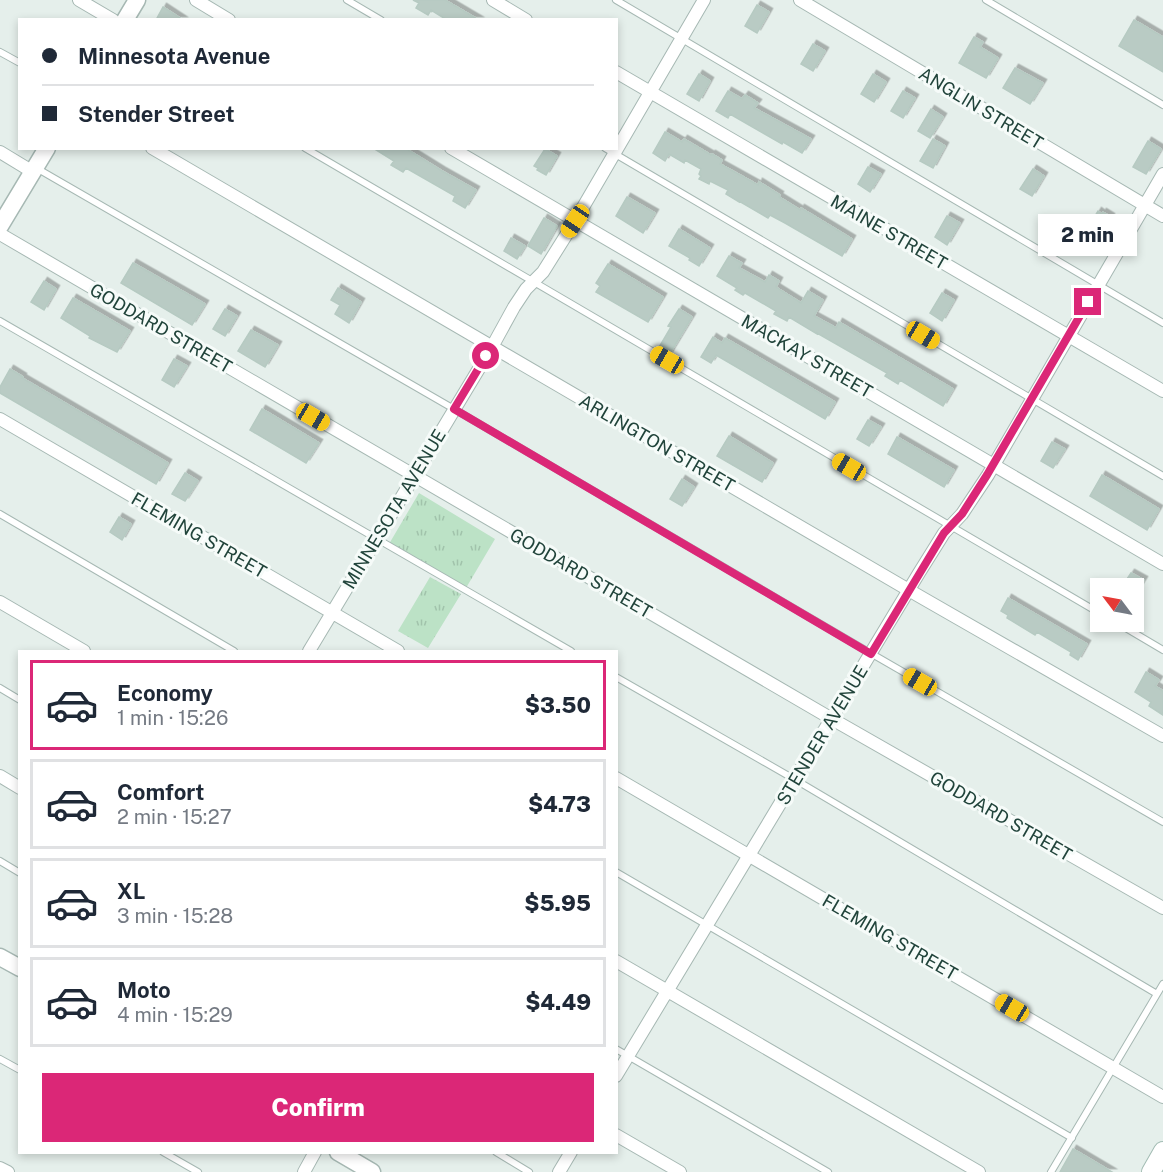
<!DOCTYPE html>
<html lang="en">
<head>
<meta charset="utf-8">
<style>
  body { margin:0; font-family:"Public Sans",sans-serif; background:#f6f6f7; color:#1f2937; height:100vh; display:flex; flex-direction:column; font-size:22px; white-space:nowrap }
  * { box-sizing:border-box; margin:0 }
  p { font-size:20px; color:#747a83 }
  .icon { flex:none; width:33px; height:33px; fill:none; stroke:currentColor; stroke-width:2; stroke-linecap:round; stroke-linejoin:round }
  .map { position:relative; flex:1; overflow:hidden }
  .drawer { position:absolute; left:18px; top:650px; width:600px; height:504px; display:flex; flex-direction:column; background:#fff; border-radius:0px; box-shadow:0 3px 9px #0003 }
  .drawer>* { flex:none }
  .hud { position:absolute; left:18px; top:18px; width:600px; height:132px; border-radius:0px; box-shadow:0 3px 9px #0003; display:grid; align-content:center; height:132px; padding:0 24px; background:#fff }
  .needle { width:39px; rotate:302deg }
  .controls { position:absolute; left:1090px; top:578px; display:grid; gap:12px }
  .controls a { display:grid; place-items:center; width:54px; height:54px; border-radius:0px; background:#fff; box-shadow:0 3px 9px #0003; font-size:30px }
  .end { position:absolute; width:27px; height:27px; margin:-14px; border:8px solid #db2777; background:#fff; box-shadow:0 0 0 3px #fff }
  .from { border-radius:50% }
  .bubble { position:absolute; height:42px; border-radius:0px; background:#fff; box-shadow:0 3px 9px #0003; font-size:20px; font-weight:800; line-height:42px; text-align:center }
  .car { position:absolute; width:18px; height:36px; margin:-18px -9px; border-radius:8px; box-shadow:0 0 4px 2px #0007; background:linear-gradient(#f5c518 24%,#345 0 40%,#f5c518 0 76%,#345 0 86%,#f5c518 0) }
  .hud b { display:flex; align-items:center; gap:21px; height:57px; font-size:22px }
  .hud b+b { border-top:2px solid #e0e1e3 }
  .hud i { width:15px; height:15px; background:#1f2937 }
  ul { padding:10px 0 0; list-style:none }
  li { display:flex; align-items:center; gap:18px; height:90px; margin:0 12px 9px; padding:0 12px; border:3px solid #e0e1e3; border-radius:0px }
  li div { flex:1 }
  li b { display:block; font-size:22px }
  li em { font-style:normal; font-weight:800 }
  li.active { border-color:#db2777 }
  li>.icon { width:54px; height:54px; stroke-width:1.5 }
  .cta { display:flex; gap:12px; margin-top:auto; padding:12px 24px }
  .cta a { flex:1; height:69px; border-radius:0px; background:#db2777; color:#fff; font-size:24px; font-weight:800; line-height:69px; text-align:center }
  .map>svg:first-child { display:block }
</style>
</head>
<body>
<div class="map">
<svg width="1163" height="1172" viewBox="0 0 1163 1172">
  <defs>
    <pattern id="grass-tufts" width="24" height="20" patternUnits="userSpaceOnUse" patternTransform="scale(1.5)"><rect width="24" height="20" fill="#bce2c6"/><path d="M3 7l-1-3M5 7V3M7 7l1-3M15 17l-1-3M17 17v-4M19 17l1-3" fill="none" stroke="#a1c3ab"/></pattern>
    <filter id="shadow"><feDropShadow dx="3.5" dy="-3.5" stdDeviation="0" flood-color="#0004"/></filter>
  </defs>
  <rect width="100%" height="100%" fill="#e5efeb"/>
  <path fill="url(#grass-tufts)" d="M 419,493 L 495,539 L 466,588 L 389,544 Z
    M 430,577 L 461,594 L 428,648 L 398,631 Z"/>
  <path fill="#b9cbc4" stroke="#b6cac2" stroke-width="1.5" filter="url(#shadow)" d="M 413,0 L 445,0 L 479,20 L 447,20 L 431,10 L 428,15 L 416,8 L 419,3 Z
    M 757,5 L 769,12 L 757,33 L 745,26 Z
    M 163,7 L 183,20 L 156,20 Z
    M 1134,20 L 1163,37 L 1163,72 L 1119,46 Z
    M 974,37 L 983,42 L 980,47 L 998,58 L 986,78 L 959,63 Z
    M 813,44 L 825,51 L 813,71 L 801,64 Z
    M 1015,68 L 1043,83 L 1030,104 L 1003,88 Z
    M 699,74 L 710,81 L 699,101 L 687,94 Z
    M 873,74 L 886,82 L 874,102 L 861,94 Z
    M 728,91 L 742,99 L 745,95 L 758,103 L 754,108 L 811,139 L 802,153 L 783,142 L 782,144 L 730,114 L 728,118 L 716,111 Z
    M 903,91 L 915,98 L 903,118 L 891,111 Z
    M 931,109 L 943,117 L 930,138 L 918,131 Z
    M 665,132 L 682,142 L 684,139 L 711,155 L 712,154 L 722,160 L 720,164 L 758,185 L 759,182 L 780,195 L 779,197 L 800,210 L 801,208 L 852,239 L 842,256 L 785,223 L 770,215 L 768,218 L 739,201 L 739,202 L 726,194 L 728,190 L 710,181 L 709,184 L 699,179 L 701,176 L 699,174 L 701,169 L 685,160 L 684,163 L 669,154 L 665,161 L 653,153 Z
    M 933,139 L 945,146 L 933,168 L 920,161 Z
    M 1148,141 L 1161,149 L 1146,174 L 1133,167 Z
    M 373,148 L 405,148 L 442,171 L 476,190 L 465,208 L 453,201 L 455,196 L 406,168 L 403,172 L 391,165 L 394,161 Z
    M 545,149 L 557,156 L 546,175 L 537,170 L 538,168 L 534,166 Z
    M 868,167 L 881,174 L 870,192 L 858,184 Z
    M 1033,169 L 1044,176 L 1032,196 L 1020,189 Z
    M 627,197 L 655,213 L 643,233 L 616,216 Z
    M 1098,211 L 1102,214 L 1103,212 L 1111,217 L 1099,237 L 1087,229 Z
    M 947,216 L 960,223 L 947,245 L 935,237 Z
    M 544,218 L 557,226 L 541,254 L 528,246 Z
    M 679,229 L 710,248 L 699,266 L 689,260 L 690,258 L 669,246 Z
    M 511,238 L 525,246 L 517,259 L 504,251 Z
    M 729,256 L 742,263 L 739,268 L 765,282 L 769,275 L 779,281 L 776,287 L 779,289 L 801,303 L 808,291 L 823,300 L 814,316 L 836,328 L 839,322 L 953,389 L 943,406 L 900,380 L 898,384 L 885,376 L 887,373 L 817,333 L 817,334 L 789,317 L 787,321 L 774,314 L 776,311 L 745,293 L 743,295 L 735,290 L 737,288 L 717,276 Z
    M 133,263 L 205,304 L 192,325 L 121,283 Z
    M 608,264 L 663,297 L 648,322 L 596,292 L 600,286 L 596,283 Z
    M 44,281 L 56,289 L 44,310 L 31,302 Z
    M 338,288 L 361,302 L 349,323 L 335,314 L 340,305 L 331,300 Z
    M 942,293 L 954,300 L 942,321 L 930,313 Z
    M 73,298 L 130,331 L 117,352 L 89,338 L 90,336 L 61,318 Z
    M 225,309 L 237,316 L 225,336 L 213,329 Z
    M 679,309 L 692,317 L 669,355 L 658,349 L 671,327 L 668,326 Z
    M 251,330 L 278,345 L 265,367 L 238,351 Z
    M 713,337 L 722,343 L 725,338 L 835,402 L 825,419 L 716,355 L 711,363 L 701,357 Z
    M 174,359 L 187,366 L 174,387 L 162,380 Z
    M 10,369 L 23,377 L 22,378 L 168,463 L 156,484 L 0,393 L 0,387 Z
    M 262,409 L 319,443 L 306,463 L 250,430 Z
    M 868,420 L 881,427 L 869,446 L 857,439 Z
    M 729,436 L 773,463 L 762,482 L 717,456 Z
    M 897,437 L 954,470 L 944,487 L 888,454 Z
    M 1052,442 L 1065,449 L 1053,468 L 1041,461 Z
    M 185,473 L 198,481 L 185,501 L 172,494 Z
    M 1102,475 L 1159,509 L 1147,530 L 1090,496 Z
    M 682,479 L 694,487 L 682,506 L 670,499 Z
    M 119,517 L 131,524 L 122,540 L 110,532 Z
    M 1131,573 L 1144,580 L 1139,588 L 1121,588 Z
    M 1008,598 L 1087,644 L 1078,660 L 1070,655 L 1071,652 L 1037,632 L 1035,635 L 1007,618 L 1008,615 L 1001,611 Z
    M 1146,672 L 1159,680 L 1155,686 L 1163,691 L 1163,715 L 1149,706 L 1151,702 L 1135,692 Z
    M 1073,1149 L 1112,1172 L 1060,1172 Z"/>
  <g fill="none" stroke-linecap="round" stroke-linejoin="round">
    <defs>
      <path id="service" d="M 347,0 L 381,20
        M 616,0 L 1163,323
        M 986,0 L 1163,105
        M 0,52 L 20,63
        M 305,148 L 1101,614
        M 605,148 L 1163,476
        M 38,169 L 454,409 L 860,647 L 1163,822
        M 0,321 L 571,651
        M 0,514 L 234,651
        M 1114,621 L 1163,650
        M 616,677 L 794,779 L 1157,994
        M 0,688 L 20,700
        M 0,861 L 20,873
        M 616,872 L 1072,1138
        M 616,1049 L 828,1172
        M 0,1059 L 20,1070
        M 163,1152 L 198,1172
        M 496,1152 L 529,1172
        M 1051,1172 L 1163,984"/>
      <path id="minor" d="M 79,0 L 113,20
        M 196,0 L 229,20
        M 493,0 L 526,20
        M 800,0 L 1163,216
        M 616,72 L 1163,391
        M 152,148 L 919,596 L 1163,736
        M 451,148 L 1163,564
        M 0,152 L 33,172
        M 0,234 L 832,719 L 1163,908
        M 0,419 L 398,651
        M 0,602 L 84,651
        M 309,651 L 492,347 L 514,307 L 526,289 L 543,272 L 575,221 L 704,0
        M 0,776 L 20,788
        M 616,778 L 1163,1097
        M 616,961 L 979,1172
        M 616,1076 L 919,573 L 944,533 L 962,514 L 988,475 L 1163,174
        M 616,1135 L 680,1172
        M 0,1168 L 8,1172
        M 304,1172 L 315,1152
        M 559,1172 L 571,1152"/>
      <path id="tertiary" d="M 125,20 L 137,0
        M 0,226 L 47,148
        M 0,957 L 20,968
        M 338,1152 L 372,1172"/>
      <path id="secondary" d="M 1151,1172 L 1163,1151"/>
    </defs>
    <use href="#service" stroke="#a6b8b3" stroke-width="8"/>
    <use href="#minor" stroke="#a6b8b3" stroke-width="14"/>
    <use href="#tertiary" stroke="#a6b8b3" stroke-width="19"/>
    <use href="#secondary" stroke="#a2bcb3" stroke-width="20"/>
    <use href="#service" stroke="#fff" stroke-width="6"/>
    <use href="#minor" stroke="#fff" stroke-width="12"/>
    <use href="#tertiary" stroke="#fff" stroke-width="16"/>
    <use href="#secondary" stroke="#fff" stroke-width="18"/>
  </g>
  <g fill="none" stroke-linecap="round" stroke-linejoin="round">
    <path stroke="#db2777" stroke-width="8" d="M 486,356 L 454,409 L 871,654 L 944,533 L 962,514 L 987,475 L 1088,302"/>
  </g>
  <g text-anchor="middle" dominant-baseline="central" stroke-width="6" stroke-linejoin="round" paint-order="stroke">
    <g font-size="18" fill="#21443b" stroke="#f6fbf9">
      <text transform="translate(981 108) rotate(31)">ANGLIN STREET</text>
      <text transform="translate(889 232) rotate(30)">MAINE STREET</text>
      <text transform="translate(161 328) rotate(30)">GODDARD STREET</text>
      <text transform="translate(807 356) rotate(30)">MACKAY STREET</text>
      <text transform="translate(657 443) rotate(30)">ARLINGTON STREET</text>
      <text transform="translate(394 509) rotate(-59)">MINNESOTA AVENUE</text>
      <text transform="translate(199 535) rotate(30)">FLEMING STREET</text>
      <text transform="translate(581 573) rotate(30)">GODDARD STREET</text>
      <text transform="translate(822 735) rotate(-59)">STENDER AVENUE</text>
      <text transform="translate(1001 816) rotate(30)">GODDARD STREET</text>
      <text transform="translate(890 937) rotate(30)">FLEMING STREET</text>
    </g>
  </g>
</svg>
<div class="controls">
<a><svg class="needle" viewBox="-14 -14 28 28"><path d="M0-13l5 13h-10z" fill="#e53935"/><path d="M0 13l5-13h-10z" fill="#747a83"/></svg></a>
</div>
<i class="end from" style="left:486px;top:356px"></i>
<i class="end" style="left:1088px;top:302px"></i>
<div class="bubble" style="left:1038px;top:214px;width:99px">2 min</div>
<i class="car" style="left:575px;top:221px;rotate:214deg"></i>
<i class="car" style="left:923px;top:335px;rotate:121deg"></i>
<i class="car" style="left:667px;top:360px;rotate:300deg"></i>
<i class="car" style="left:313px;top:417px;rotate:120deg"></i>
<i class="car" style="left:849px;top:467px;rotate:300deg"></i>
<i class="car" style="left:920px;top:682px;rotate:300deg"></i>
<i class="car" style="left:1012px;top:1008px;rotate:300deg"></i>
<div class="hud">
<b><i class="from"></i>Minnesota Avenue</b>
<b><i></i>Stender Street</b>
</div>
<section class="drawer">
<ul>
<li class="active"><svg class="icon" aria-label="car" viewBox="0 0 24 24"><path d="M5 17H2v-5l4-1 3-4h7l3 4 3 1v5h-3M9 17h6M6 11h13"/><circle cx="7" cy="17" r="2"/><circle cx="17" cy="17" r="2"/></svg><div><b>Economy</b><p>1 min · 15:26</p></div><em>$3.50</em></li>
<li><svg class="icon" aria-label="car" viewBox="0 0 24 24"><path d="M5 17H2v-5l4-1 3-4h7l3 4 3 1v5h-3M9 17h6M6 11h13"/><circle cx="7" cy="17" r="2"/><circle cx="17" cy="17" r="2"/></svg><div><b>Comfort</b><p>2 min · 15:27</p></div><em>$4.73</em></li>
<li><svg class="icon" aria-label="car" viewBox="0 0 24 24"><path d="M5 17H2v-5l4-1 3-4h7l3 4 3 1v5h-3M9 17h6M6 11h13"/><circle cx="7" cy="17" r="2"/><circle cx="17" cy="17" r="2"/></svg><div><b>XL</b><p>3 min · 15:28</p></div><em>$5.95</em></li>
<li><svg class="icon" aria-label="car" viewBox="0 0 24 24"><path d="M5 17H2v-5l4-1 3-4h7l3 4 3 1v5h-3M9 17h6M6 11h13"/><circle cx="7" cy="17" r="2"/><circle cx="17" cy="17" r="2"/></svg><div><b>Moto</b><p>4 min · 15:29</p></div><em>$4.49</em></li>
</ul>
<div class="cta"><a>Confirm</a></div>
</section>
</div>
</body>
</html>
